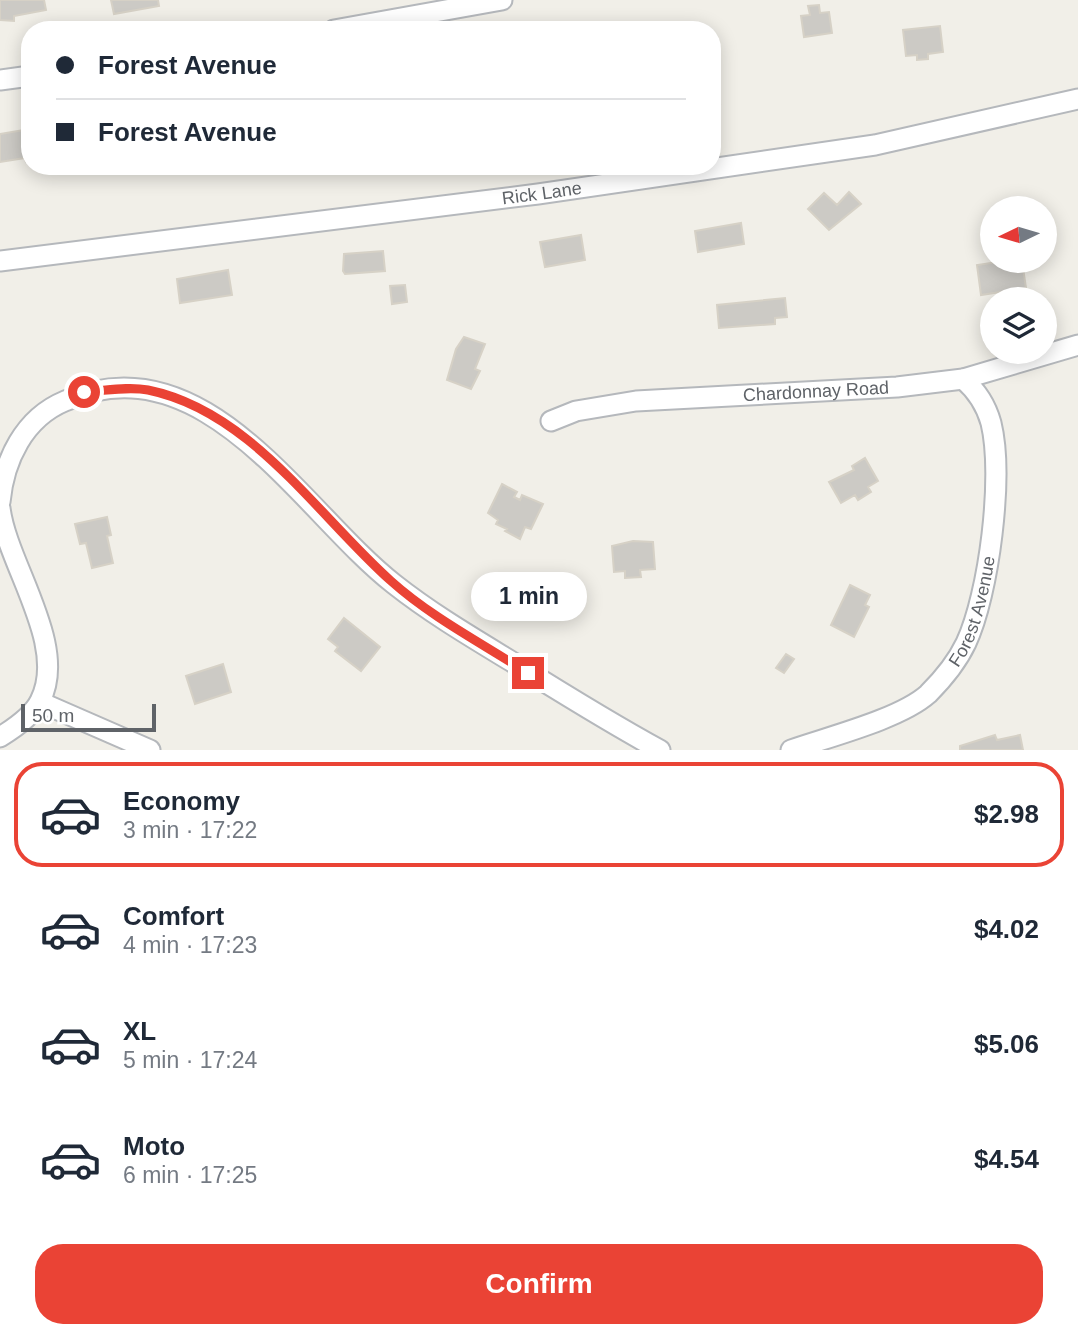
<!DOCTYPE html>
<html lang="en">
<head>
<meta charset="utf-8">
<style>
  body { margin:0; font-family:Helvetica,sans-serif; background:#f2f2f3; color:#1f2937; height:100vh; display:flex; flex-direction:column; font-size:26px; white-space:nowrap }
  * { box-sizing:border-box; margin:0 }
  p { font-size:23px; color:#747a83 }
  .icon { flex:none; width:38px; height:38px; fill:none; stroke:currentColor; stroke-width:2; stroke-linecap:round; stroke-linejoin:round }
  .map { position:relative; height:750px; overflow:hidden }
  .drawer { display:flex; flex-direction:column; background:#fff; flex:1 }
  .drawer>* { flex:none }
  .hud { position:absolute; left:21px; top:21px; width:700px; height:154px; border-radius:28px; box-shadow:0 4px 18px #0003; display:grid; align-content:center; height:154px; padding:0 35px; background:#fff }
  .needle { width:46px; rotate:265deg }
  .buttons { position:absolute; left:980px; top:196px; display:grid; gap:14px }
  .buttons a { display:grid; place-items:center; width:77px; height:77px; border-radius:50%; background:#fff; box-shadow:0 4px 18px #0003; font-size:35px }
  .scale { position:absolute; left:21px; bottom:18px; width:135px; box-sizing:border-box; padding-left:7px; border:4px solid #5f6368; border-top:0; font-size:19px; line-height:24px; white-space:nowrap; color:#5f6368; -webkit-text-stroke:5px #fff; paint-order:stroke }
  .end { position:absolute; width:32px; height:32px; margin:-16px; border:9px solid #ea4335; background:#fff; box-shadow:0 0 0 4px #fff }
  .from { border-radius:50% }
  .bubble { position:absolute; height:49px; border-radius:24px; background:#fff; box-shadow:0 4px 18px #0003; font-size:23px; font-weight:700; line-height:49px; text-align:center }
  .hud b { display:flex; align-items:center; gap:24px; height:66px; font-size:26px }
  .hud b+b { border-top:2px solid #e0e1e3 }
  .hud i { width:18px; height:18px; background:#1f2937 }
  ul { padding:12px 0 0; list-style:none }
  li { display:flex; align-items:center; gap:21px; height:105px; margin:0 14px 10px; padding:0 21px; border:4px solid transparent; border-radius:28px }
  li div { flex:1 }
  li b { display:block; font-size:26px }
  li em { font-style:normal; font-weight:700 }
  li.active { border-color:#ea4335 }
  li>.icon { width:63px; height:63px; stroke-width:1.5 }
  .button { display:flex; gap:14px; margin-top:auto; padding:14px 35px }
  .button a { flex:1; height:80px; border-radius:28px; background:#ea4335; color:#fff; font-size:28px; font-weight:700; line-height:80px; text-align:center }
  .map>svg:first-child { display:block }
</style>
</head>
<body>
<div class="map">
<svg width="1078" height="750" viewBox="0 0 1078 750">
  <rect width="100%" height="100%" fill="#f1efe8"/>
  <path fill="#cccac5" stroke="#d6d1c6" stroke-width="2" d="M 0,0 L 44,0 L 46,10 L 14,16 L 14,21 L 0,20 Z
    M 111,0 L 158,0 L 159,6 L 114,14 Z
    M 819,5 L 820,13 L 829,12 L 832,33 L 804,37 L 801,16 L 810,15 L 808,6 Z
    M 940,26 L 943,52 L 928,54 L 928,59 L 917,60 L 917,55 L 906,56 L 903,30 Z
    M 716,77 L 720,104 L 712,105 L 712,78 Z
    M 30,129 L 30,161 L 26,162 L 25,158 L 0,162 L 0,134 Z
    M 849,192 L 861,204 L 829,230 L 808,209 L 824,193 L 837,205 Z
    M 741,223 L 744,244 L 698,252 L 695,231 Z
    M 581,235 L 585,260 L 545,267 L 540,242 Z
    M 383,251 L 385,271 L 345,274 L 343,271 L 344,254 Z
    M 1004,261 L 1022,261 L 1026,288 L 981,295 L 977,265 Z
    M 228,270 L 232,295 L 180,303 L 177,279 Z
    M 405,285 L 407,302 L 392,304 L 390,286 Z
    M 785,298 L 787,317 L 775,318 L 775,324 L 719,328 L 717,305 Z
    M 464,337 L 485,344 L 475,369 L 480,371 L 471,389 L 447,380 L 456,349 Z
    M 865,458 L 878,481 L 868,487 L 871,492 L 858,500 L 855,495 L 841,503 L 829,482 L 854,470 L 852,466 Z
    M 502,484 L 517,492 L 514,497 L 520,500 L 522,495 L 543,504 L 531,529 L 525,527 L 520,539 L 505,531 L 507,529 L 496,524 L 498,520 L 488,513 Z
    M 107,517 L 111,535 L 107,536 L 113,563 L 92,568 L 86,543 L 80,544 L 75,524 Z
    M 633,541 L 653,542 L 655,569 L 640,570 L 641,577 L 625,578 L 625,571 L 614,572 L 612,546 Z
    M 850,585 L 870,595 L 865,605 L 869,607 L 854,637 L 831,625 Z
    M 344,618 L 380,647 L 361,671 L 335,651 L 338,647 L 328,639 Z
    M 786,654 L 794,659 L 784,673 L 776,668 Z
    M 223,664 L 231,692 L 195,704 L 186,676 Z
    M 995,735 L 997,740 L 1020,735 L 1023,750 L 960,750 L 960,746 Z"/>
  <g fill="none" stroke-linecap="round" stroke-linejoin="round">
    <defs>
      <g id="minor">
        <path d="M 334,30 L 502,0"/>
        <path d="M 0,80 L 30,76"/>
        <path id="s1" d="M 0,261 L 538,194 L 875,145 L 1078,99"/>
        <path id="s2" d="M 551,421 L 576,411 L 636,401 L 897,387 L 963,379 L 1078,345"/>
        <path d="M 0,502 C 4,460 24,418 65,401 C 205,339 302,512 394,584 C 432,614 473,638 514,663 C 562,693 610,723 660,750"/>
        <path d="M 0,508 C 7,565 69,645 40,701 C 33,715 13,729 0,737"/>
        <path d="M 40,702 L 150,750"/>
        <path id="s3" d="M 791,750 C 828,737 900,719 928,694 C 943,679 957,662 966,643 C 989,594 1004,476 991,423 C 986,405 977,391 963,379"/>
      </g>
    </defs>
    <use href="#minor" stroke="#b5b8bc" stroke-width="23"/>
    <use href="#minor" stroke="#fff" stroke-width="19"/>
  </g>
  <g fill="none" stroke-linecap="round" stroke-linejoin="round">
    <path stroke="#ea4335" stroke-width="9" d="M 84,392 C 105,391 127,386 148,390 C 251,411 317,515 391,581 C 431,617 483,644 528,673"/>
  </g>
  <g text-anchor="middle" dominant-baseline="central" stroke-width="7" stroke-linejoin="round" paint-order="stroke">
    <g font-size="18" fill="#5f6368" stroke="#fff">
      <text stroke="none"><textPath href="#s1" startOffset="546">Rick Lane</textPath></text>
      <text stroke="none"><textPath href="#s2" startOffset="268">Chardonnay Road</textPath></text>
      <text stroke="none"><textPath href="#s3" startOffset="245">Forest Avenue</textPath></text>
    </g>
  </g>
</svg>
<div class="buttons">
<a><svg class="needle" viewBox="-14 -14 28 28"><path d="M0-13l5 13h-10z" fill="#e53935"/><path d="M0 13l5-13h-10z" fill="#747a83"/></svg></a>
<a><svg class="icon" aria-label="layers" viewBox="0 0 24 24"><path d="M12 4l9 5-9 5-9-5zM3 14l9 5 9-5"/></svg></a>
</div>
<div class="scale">50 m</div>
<i class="end from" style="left:84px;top:392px"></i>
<i class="end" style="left:528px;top:673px"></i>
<div class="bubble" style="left:471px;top:572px;width:116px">1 min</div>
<div class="hud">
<b><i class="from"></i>Forest Avenue</b>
<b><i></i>Forest Avenue</b>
</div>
</div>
<section class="drawer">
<ul>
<li class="active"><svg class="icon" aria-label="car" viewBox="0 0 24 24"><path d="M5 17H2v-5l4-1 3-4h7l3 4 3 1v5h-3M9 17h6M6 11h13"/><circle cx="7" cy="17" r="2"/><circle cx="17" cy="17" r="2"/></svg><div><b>Economy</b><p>3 min · 17:22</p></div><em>$2.98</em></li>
<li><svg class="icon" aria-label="car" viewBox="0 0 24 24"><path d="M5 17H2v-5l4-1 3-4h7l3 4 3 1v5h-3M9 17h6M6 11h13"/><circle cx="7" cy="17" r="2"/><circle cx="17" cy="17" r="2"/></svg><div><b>Comfort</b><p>4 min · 17:23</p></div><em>$4.02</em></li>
<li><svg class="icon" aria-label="car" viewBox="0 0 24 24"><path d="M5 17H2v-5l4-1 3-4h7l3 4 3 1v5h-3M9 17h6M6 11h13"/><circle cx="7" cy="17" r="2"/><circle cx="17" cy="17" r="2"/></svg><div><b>XL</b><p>5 min · 17:24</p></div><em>$5.06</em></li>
<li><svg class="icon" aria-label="car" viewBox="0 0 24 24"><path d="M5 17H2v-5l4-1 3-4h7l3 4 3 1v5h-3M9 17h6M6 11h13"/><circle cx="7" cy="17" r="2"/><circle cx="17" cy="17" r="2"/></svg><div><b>Moto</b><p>6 min · 17:25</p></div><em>$4.54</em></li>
</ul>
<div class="button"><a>Confirm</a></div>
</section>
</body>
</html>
